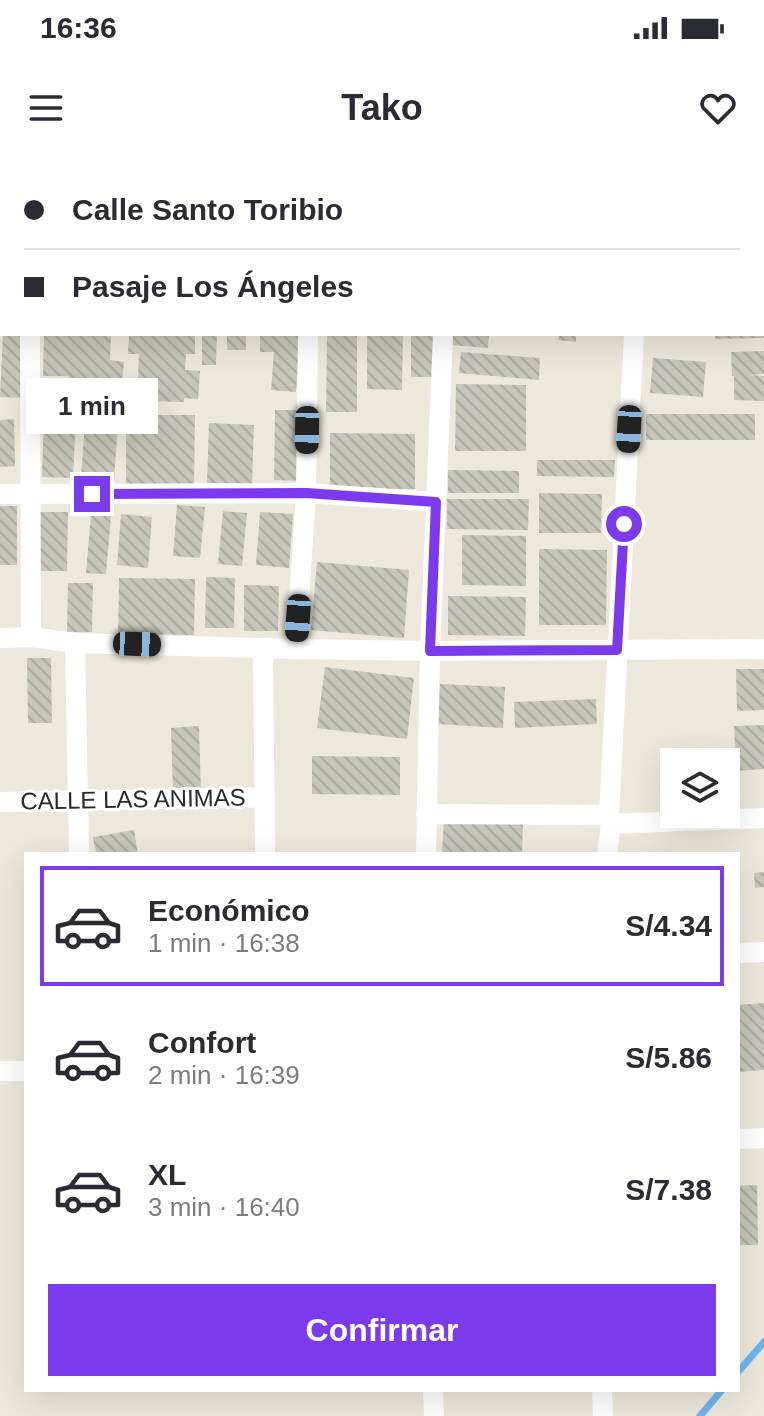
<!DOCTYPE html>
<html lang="es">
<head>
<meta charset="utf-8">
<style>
  body { margin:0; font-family:Arial,sans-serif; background:#f2f2f3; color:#2b2b33; height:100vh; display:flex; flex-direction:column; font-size:30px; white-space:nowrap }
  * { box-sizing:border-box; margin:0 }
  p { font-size:26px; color:#7c7c81 }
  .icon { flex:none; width:44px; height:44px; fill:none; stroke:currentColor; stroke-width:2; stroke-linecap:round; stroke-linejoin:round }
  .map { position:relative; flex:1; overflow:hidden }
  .side { position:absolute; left:24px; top:692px; width:716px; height:540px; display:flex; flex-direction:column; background:#fff; border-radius:0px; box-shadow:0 8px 32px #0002 }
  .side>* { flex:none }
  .guide { position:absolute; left:0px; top:0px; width:764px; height:176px; box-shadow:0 8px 32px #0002; display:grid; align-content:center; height:176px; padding:0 24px; background:#fff }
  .buttons { position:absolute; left:660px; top:588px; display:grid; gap:16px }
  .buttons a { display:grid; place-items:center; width:80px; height:80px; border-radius:0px; background:#fff; box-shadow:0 8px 32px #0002; font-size:40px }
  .end { position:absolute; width:36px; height:36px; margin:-18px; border:10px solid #7c3aed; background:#fff; box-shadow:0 0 0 4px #fff }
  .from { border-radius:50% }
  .bubble { position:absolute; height:56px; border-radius:0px; background:#fff; box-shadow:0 8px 32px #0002; font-size:26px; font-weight:700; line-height:56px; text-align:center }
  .car { position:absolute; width:24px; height:48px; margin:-24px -12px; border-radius:10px; box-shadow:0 0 6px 2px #0007; background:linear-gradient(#222 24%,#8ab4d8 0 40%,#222 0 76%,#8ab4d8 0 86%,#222 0) }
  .guide b { display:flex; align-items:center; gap:28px; height:76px; font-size:30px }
  .guide b+b { border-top:2px solid #e1e1e2 }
  .guide i { width:20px; height:20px; background:#2b2b33 }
  ul { padding:14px 0 0; list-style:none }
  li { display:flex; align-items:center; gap:24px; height:120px; margin:0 16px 12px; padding:0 8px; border:4px solid transparent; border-radius:0px }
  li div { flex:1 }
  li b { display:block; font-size:30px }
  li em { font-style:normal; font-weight:700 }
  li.on { border-color:#7c3aed }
  li>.icon { width:72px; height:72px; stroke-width:1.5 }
  .action { display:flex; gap:16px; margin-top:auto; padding:16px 24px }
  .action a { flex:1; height:92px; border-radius:0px; background:#7c3aed; color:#fff; font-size:32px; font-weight:700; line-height:92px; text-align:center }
  .status { display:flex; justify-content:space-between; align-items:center; height:56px; padding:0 40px; background:#fff; direction:ltr }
  .status svg { height:22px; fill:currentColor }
  header { display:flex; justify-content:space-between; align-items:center; height:104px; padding:0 24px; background:#fff; font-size:36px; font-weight:700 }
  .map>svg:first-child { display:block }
</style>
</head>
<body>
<div class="status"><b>16:36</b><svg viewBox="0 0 49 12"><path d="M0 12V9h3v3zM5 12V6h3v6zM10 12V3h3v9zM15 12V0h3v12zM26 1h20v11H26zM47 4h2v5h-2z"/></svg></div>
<header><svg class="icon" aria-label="menu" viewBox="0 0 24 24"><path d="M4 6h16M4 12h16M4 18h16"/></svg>Tako<svg class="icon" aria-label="heart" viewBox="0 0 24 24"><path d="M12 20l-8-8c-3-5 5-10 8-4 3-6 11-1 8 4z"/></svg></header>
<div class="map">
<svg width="764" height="1256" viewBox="0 0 764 1256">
  <defs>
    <pattern id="building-back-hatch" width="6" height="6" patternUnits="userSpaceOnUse" patternTransform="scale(2)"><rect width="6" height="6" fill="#c7c6ba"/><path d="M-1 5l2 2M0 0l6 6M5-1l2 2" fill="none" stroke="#abaaa0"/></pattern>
  </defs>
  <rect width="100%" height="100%" fill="#ece8dc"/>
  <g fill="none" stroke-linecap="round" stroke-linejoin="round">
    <path stroke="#6db5f0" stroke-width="7" d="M 738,1212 L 764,1182
      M 700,1256 L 722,1230"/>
  </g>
  <path fill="url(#building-back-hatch)" d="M 3,174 L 27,174 L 24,238 L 0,237 Z
    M 44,174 L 111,174 L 110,200 L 124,202 L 120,243 L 66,237 L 69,216 L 43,216 Z
    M 129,174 L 195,174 L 195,194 L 186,194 L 185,210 L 200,211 L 198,239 L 184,238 L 184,242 L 137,241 L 139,194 L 128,194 Z
    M 202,174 L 217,174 L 216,205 L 202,205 Z
    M 227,174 L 246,174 L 246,190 L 227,190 Z
    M 260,174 L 300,174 L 296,232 L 271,230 L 274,192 L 260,192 Z
    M 327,174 L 357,174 L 357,252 L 326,252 Z
    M 367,174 L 403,174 L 402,230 L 367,229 Z
    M 411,174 L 435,174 L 434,217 L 411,217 Z
    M 451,174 L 489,174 L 488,188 L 451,185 Z
    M 559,174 L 576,174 L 576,182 L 558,180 Z
    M 715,174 L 764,174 L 764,178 L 715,179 Z
    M 764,191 L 764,214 L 749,215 L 764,216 L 764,241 L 734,240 L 734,216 L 732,216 L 731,192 Z
    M 461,192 L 540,198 L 539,220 L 459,213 Z
    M 653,198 L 706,202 L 703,237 L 650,233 Z
    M 456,224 L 526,225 L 526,291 L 455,291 Z
    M 275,250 L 305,250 L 305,321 L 274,320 Z
    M 44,254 L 76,255 L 73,318 L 42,317 Z
    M 646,254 L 755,254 L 755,280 L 646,280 Z
    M 126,255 L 195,255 L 194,324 L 126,324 Z
    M 14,259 L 15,306 L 0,307 L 0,260 Z
    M 85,263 L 118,265 L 114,319 L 81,317 Z
    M 209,263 L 254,265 L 252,324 L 207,323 Z
    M 330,273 L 415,274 L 415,329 L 330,329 Z
    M 537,300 L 615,300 L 614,317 L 537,316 Z
    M 448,310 L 519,311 L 519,333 L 448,333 Z
    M 539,333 L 602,334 L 601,373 L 539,373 Z
    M 447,339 L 529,339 L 528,370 L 447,369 Z
    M 177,345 L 205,347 L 200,398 L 173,396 Z
    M 0,346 L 17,346 L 17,405 L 0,405 Z
    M 223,351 L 247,353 L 242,406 L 218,404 Z
    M 37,352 L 68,352 L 67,411 L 37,411 Z
    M 260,352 L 293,354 L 289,408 L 256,405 Z
    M 91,354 L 111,356 L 106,414 L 86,413 Z
    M 121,354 L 152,357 L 148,408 L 117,405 Z
    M 462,375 L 526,376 L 526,426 L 462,425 Z
    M 539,389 L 607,390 L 606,465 L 539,465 Z
    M 317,402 L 409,410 L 404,478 L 311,470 Z
    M 206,417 L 235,418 L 234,468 L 205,468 Z
    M 119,418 L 195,419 L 194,475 L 118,474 Z
    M 68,423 L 93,423 L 92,472 L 67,472 Z
    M 244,425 L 279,426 L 278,471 L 244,471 Z
    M 448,436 L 526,437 L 525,476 L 448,475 Z
    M 27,498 L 51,498 L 52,563 L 28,563 Z
    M 325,507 L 414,518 L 407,579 L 317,568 Z
    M 736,509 L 764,509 L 764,550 L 737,551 Z
    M 440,524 L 505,527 L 503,568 L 438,564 Z
    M 596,539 L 597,564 L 515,568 L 514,542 Z
    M 764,565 L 764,609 L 736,611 L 734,566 Z
    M 199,566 L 201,633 L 173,634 L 171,568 Z
    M 312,596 L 400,597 L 400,635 L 312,634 Z
    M 444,660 L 523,662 L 522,694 L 442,692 Z
    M 134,670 L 138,694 L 96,694 L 93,677 Z
    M 764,712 L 764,727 L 755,728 L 754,713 Z
    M 764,843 L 764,910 L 738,912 L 738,845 Z
    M 757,1025 L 758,1085 L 738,1085 L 738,1026 Z"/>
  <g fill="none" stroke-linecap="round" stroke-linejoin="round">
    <path stroke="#fff" stroke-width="20" d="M 29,0 L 29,2
      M 314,2 L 314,0
      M 460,2 L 460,0
      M 643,2 L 643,0
      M 762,90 L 764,90
      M 0,143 L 2,143
      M 30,174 L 31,477
      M 0,334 L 306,333 L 436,342
      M 0,478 L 31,477 L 75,483 L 296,489 L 430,491 L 764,489
      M 75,483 L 79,694
      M 263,488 L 265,694
      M 296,489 L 306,333 L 308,174
      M 0,642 L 265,637
      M 426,654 L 609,655
      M 611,664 L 764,658
      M 426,694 L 430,491 L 443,174
      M 607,694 L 611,664 L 609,655 L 634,174
      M 738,793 L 764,792
      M 0,911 L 26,911
      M 738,979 L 764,978
      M 433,1230 L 434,1256
      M 602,1230 L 603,1256"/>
  </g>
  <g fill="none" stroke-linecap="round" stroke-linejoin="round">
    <path stroke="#7c3aed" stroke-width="10" d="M 92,334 L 306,333 L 436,342 L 430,491 L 617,490 L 624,364"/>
  </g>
  <g text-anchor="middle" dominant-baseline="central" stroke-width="6" stroke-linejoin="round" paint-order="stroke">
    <g font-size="24" fill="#2a2a2a" stroke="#fff">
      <text transform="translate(133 639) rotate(-1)">CALLE LAS ANIMAS</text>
    </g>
  </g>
</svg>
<div class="buttons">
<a><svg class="icon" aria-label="layers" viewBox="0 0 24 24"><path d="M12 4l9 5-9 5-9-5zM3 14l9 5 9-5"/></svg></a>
</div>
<i class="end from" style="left:624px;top:364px"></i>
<i class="end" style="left:92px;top:334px"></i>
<div class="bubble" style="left:26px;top:218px;width:132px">1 min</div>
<i class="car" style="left:629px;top:269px;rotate:183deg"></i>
<i class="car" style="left:307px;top:270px;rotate:181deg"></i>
<i class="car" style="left:298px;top:458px;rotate:184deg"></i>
<i class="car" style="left:137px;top:484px;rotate:92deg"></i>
<div class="guide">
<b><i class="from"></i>Calle Santo Toribio</b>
<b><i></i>Pasaje Los Ángeles</b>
</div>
<section class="side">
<ul>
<li class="on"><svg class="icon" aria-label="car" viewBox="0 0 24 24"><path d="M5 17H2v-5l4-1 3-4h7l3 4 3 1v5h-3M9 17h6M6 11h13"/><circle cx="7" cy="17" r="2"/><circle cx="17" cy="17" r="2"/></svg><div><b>Económico</b><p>1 min · 16:38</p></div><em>S/4.34</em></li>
<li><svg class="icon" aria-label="car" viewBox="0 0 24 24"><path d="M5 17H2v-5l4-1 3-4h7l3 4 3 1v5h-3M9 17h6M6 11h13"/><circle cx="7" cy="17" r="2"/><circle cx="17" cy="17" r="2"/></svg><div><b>Confort</b><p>2 min · 16:39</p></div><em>S/5.86</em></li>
<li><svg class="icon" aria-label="car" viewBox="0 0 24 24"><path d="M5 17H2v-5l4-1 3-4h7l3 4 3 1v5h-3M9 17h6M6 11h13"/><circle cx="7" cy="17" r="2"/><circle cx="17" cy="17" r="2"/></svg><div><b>XL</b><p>3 min · 16:40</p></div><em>S/7.38</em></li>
</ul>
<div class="action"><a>Confirmar</a></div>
</section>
</div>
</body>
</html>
